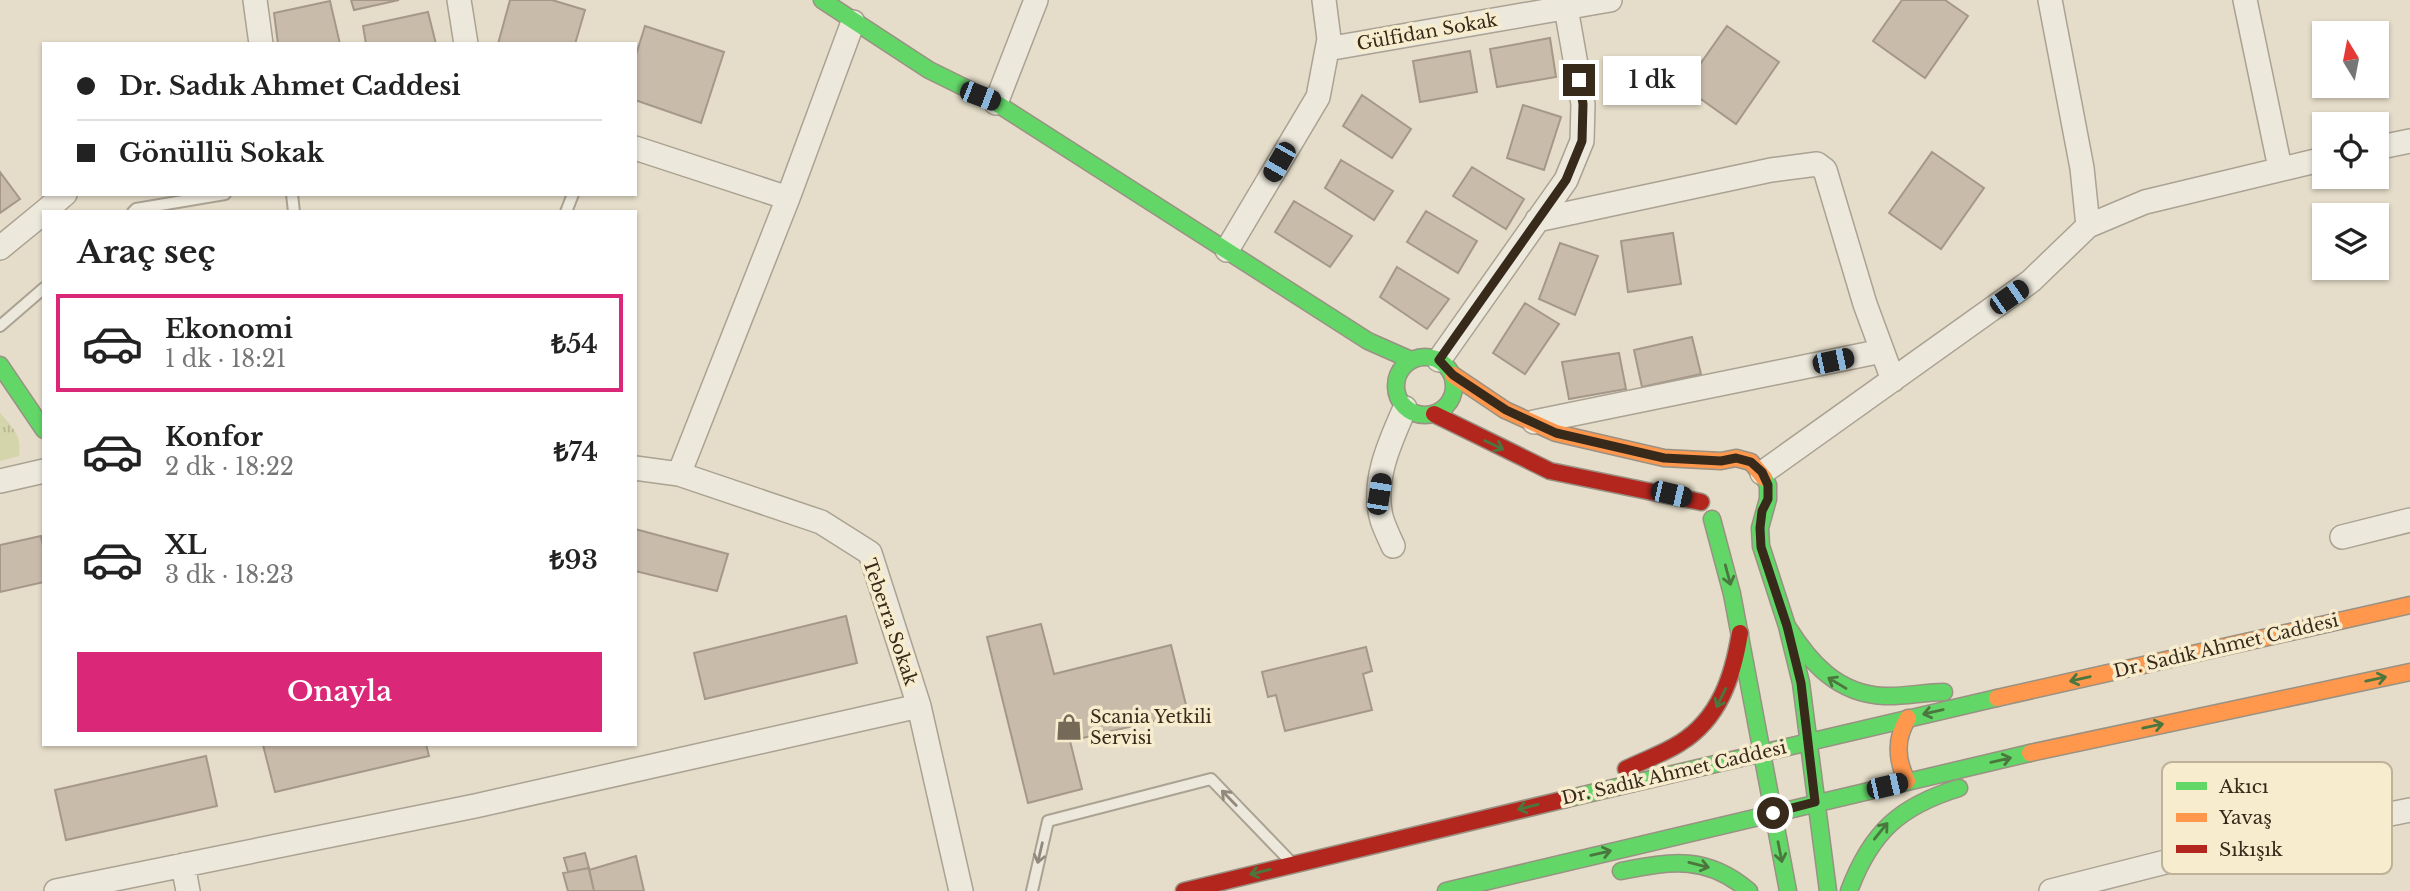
<!DOCTYPE html>
<html lang="tr">
<head>
<meta charset="utf-8">
<style>
  body { margin:0; font-family:"Libre Baskerville",serif; background:#f6f6f6; color:#222; height:100vh; display:flex; flex-direction:column; font-size:26px; white-space:nowrap }
  * { box-sizing:border-box; margin:0 }
  p { font-size:23px; color:#767676 }
  .icon { flex:none; width:38px; height:38px; fill:none; stroke:currentColor; stroke-width:2; stroke-linecap:round; stroke-linejoin:round }
  .map { position:relative; flex:1; overflow:hidden }
  .panel { position:absolute; left:42px; top:210px; width:595px; height:536px; display:flex; flex-direction:column; background:#fff; border-radius:0px; box-shadow:0 2px 5px #0004 }
  .panel>* { flex:none }
  .hud { position:absolute; left:42px; top:42px; width:595px; height:154px; border-radius:0px; box-shadow:0 2px 5px #0004; display:grid; align-content:center; height:154px; padding:0 35px; background:#fff }
  .needle { width:46px; rotate:350deg }
  .buttons { position:absolute; left:2312px; top:21px; display:grid; gap:14px }
  .buttons a { display:grid; place-items:center; width:77px; height:77px; border-radius:0px; background:#fff; box-shadow:0 2px 5px #0004; font-size:35px }
  .end { position:absolute; width:32px; height:32px; margin:-16px; border:9px solid #382a1b; background:#fff; box-shadow:0 0 0 4px #fff }
  .from { border-radius:50% }
  .bubble { position:absolute; height:49px; border-radius:0px; background:#fff; box-shadow:0 2px 5px #0004; font-size:23px; font-weight:600; line-height:49px; text-align:center }
  .car { position:absolute; width:21px; height:42px; margin:-21px -10px; border-radius:9px; box-shadow:0 0 5px 2px #0007; background:linear-gradient(#222 24%,#8ab4d8 0 40%,#222 0 76%,#8ab4d8 0 86%,#222 0) }
  .hud b { display:flex; align-items:center; gap:24px; height:66px; font-size:26px }
  .hud b+b { border-top:2px solid #e0e0e0 }
  .hud i { width:18px; height:18px; background:#222 }
  ul { padding:0; list-style:none }
  li { display:flex; align-items:center; gap:21px; height:98px; margin:0 14px 10px; padding:0 21px; border:4px solid transparent; border-radius:0px }
  li div { flex:1 }
  li b { display:block; font-size:26px }
  li em { font-style:normal; font-weight:600 }
  li.on { border-color:#db2777 }
  li>.icon { width:63px; height:63px; stroke-width:1.5 }
  h2 { padding:0 35px; font-size:32px; line-height:84px }
  .button { display:flex; gap:14px; margin-top:auto; padding:14px 35px }
  .button a { flex:1; height:80px; border-radius:0px; background:#db2777; color:#fff; font-size:28px; font-weight:600; line-height:80px; text-align:center }
  .map>svg:first-child { display:block }
</style>
</head>
<body>
<div class="map">
<svg width="2410" height="891" viewBox="0 0 2410 891">
  <defs>
    <pattern id="park-tufts" width="24" height="20" patternUnits="userSpaceOnUse" patternTransform="scale(1.75)"><rect width="24" height="20" fill="#d4d5aa"/><path d="M3 7l-1-3M5 7V3M7 7l1-3M15 17l-1-3M17 17v-4M19 17l1-3" fill="none" stroke="#b7b792"/></pattern>
  </defs>
  <rect width="100%" height="100%" fill="#e5ddc9"/>
  <path fill="url(#park-tufts)" d="M 0,413 C 13,428 22,435 19,456 L 0,461 Z"/>
  <path fill="#c9bbaa" stroke="#a59889" stroke-width="2" d="M 351,0 L 399,0 L 354,10 Z
    M 510,0 L 552,0 L 585,10 L 575,44 L 498,44 Z
    M 1902,0 L 1945,0 L 1968,16 L 1925,78 L 1873,41 Z
    M 330,1 L 340,44 L 278,44 L 274,13 Z
    M 428,12 L 436,44 L 366,44 L 363,26 Z
    M 645,26 L 724,52 L 701,123 L 635,100 L 635,58 Z
    M 1727,26 L 1779,62 L 1736,124 L 1684,87 Z
    M 1550,38 L 1556,77 L 1497,87 L 1490,49 Z
    M 1470,51 L 1477,92 L 1420,102 L 1413,61 Z
    M 1362,95 L 1411,129 L 1392,158 L 1343,126 Z
    M 1523,105 L 1561,117 L 1544,170 L 1507,158 Z
    M 1932,152 L 1984,188 L 1941,249 L 1889,213 Z
    M 1341,160 L 1393,191 L 1374,220 L 1325,188 Z
    M 1472,167 L 1524,199 L 1506,229 L 1453,196 Z
    M 0,172 L 20,199 L 0,213 Z
    M 1294,201 L 1352,236 L 1330,267 L 1275,232 Z
    M 1426,211 L 1477,241 L 1458,273 L 1407,242 Z
    M 1673,233 L 1681,284 L 1628,292 L 1621,241 Z
    M 1560,243 L 1598,256 L 1575,315 L 1539,299 Z
    M 1397,267 L 1449,299 L 1427,329 L 1380,297 Z
    M 1525,303 L 1559,324 L 1525,374 L 1493,353 Z
    M 1692,337 L 1701,374 L 1642,387 L 1634,350 Z
    M 1619,353 L 1626,389 L 1569,399 L 1562,362 Z
    M 635,529 L 728,554 L 717,591 L 635,571 Z
    M 41,536 L 44,551 L 44,582 L 0,592 L 0,545 Z
    M 846,616 L 857,663 L 705,699 L 694,653 Z
    M 1041,624 L 1054,674 L 1171,645 L 1188,713 L 1070,741 L 1082,789 L 1028,803 L 987,637 Z
    M 1366,647 L 1372,671 L 1363,674 L 1372,710 L 1285,731 L 1276,695 L 1268,697 L 1262,672 Z
    M 268,744 L 426,744 L 429,756 L 275,792 L 263,745 Z
    M 206,756 L 217,806 L 66,840 L 55,790 Z
    M 585,853 L 589,868 L 568,872 L 564,858 Z
    M 636,856 L 644,891 L 594,891 L 589,870 Z
    M 589,868 L 594,891 L 568,891 L 563,873 Z"/>
  <g fill="none" stroke-linecap="round" stroke-linejoin="round">
    <defs>
      <path id="lane" d="M 292,194 L 294,212
        M 133,212 L 136,209 L 225,194
        M 566,212 L 573,194
        M 0,326 L 44,288
        M 1032,891 L 1048,821 L 1211,779 L 1289,860"/>
      <path id="street" d="M 255,0 L 261,44
        M 459,0 L 466,44
        M 2050,0 L 2082,168 L 2088,226
        M 2245,0 L 2280,168
        M 1327,49 L 1610,0
        M 996,103 L 1036,0
        M 635,148 L 788,198
        M 2376,148 L 2410,141
        M 44,212 L 65,194
        M 1537,220 L 1771,170 L 1817,164 L 1825,170 L 1865,304 L 1893,380
        M 0,248 L 44,212
        M 1227,250 L 1318,97 L 1329,39 L 1324,0
        M 1439,360 L 1566,180 L 1582,141 L 1583,104 L 1566,8
        M 1534,422 L 1882,351
        M 635,468 L 679,474 L 821,522 L 870,553 L 919,706 L 961,891
        M 1762,473 L 2031,281 L 2088,226 L 2145,202 L 2324,159
        M 679,474 L 788,198 L 853,22
        M 0,481 L 44,471
        M 2342,537 L 2410,520
        M 1393,546 C 1389,537 1385,529 1382,520 C 1371,482 1390,442 1405,408
        M 183,865 L 188,891
        M 56,891 L 475,806 L 919,706
        M 2051,891 L 2221,848 L 2410,810"/>
      <path id="fast" d="M 822,0 L 929,70 L 996,103 L 1368,341 L 1411,360
        M1396 386a29 29 0 1 1 58 0a29 29 0 1 1-58 0Z
        M 0,365 L 44,430
        M 1764,478 L 1768,485 L 1768,499 L 1760,528 L 1761,546 L 1787,626 L 1801,683 L 1828,891
        M 1712,519 L 1732,594 L 1788,891
        M 1787,626 C 1810,663 1838,694 1884,696 C 1904,697 1924,692 1944,692
        M 1566,799 L 1997,698
        M 1621,871 C 1672,861 1707,855 1749,891
        M 1446,891 L 2030,753
        M 1849,891 C 1871,832 1900,806 1959,788"/>
      <path id="slow" d="M 1453,375 L 1505,410 L 1556,433 L 1664,458 L 1721,461 L 1736,458 L 1751,462 L 1764,478
        M 1997,698 L 2410,605
        M 2030,753 L 2410,672
        M 1907,781 C 1896,759 1895,739 1908,718"/>
      <path id="jam" d="M 1434,414 L 1550,471 L 1701,502
        M 1626,769 C 1644,760 1663,754 1680,743 C 1719,719 1733,677 1740,633
        M 1184,891 L 1566,799"/>
    </defs>
    <use href="#lane" stroke="#aaa293" stroke-width="14"/>
    <use href="#street" stroke="#aaa293" stroke-width="26"/>
    <use href="#fast" stroke="#999183" stroke-width="19"/>
    <use href="#slow" stroke="#999183" stroke-width="19"/>
    <use href="#jam" stroke="#999183" stroke-width="19"/>
    <use href="#lane" stroke="#ece8dc" stroke-width="10"/>
    <use href="#street" stroke="#ece8dc" stroke-width="23"/>
    <use href="#fast" stroke="#63d668" stroke-width="16"/>
    <use href="#slow" stroke="#ff974d" stroke-width="16"/>
    <use href="#jam" stroke="#b3261e" stroke-width="16"/>
  </g>
  <defs><path id="oneway-shaft" d="M-6 0H5M1.5-3L5.5 0L1.5 3" fill="none" stroke-width="1.6" stroke-linecap="round" stroke-linejoin="round" transform="scale(1.75)"/></defs>
  <g stroke="#4b773e">
    <use href="#oneway-shaft" transform="translate(1494 445) rotate(26)"/>
    <use href="#oneway-shaft" transform="translate(1728 575) rotate(75)"/>
    <use href="#oneway-shaft" transform="translate(2080 679) rotate(167)"/>
    <use href="#oneway-shaft" transform="translate(2376 679) rotate(-12)"/>
    <use href="#oneway-shaft" transform="translate(1837 683) rotate(-149)"/>
    <use href="#oneway-shaft" transform="translate(1721 698) rotate(116)"/>
    <use href="#oneway-shaft" transform="translate(1933 712) rotate(167)"/>
    <use href="#oneway-shaft" transform="translate(2153 726) rotate(-12)"/>
    <use href="#oneway-shaft" transform="translate(2001 760) rotate(-13)"/>
    <use href="#oneway-shaft" transform="translate(1528 807) rotate(166)"/>
    <use href="#oneway-shaft" transform="translate(1881 831) rotate(-51)"/>
    <use href="#oneway-shaft" transform="translate(1780 852) rotate(79)"/>
    <use href="#oneway-shaft" transform="translate(1601 853) rotate(-13)"/>
    <use href="#oneway-shaft" transform="translate(1699 865) rotate(14)"/>
    <use href="#oneway-shaft" transform="translate(1260 872) rotate(166)"/>
  </g>
  <g stroke="#92897c">
    <use href="#oneway-shaft" transform="translate(1229 798) rotate(-134)"/>
    <use href="#oneway-shaft" transform="translate(1040 853) rotate(103)"/>
  </g>
  <g fill="none" stroke-linecap="round" stroke-linejoin="round">
    <path stroke="#382a1b" stroke-width="9" d="M 1579,80 L 1583,104 L 1582,141 L 1566,180 L 1439,360 L 1453,375 L 1506,410 L 1556,433 L 1664,458 L 1721,461 L 1736,458 L 1751,462 L 1762,472 L 1768,485 L 1768,499 L 1762,511 L 1760,528 L 1761,547 L 1787,626 L 1801,683 L 1815,802 L 1773,813"/>
  </g>
  <defs>
    <symbol id="shop-bare" viewBox="-9 -9 18 18"><path d="M-5-2.5h2.3a2.7 3.5 0 0 1 5.4 0H5L5.5 6h-11ZM-1.5-2.5h3a1.5 2.3 0 0 0-3 0Z" fill="#756958" stroke="#f7edce" stroke-width="2.5" paint-order="stroke"/></symbol>
  </defs>
  <g fill-rule="evenodd">
    <use href="#shop-bare" x="1050" y="708" width="38" height="38"/>
  </g>
  <g text-anchor="middle" dominant-baseline="central" stroke-width="7" stroke-linejoin="round" paint-order="stroke">
    <g font-size="18" fill="#382a1b" stroke="#f7edce">
      <text transform="translate(1427 32) rotate(-10)">Gülfidan Sokak</text>
      <text transform="translate(890 622) rotate(71)">Teberra Sokak</text>
      <text transform="translate(2226 646) rotate(-13)">Dr. Sadık Ahmet Caddesi</text>
      <text transform="translate(1674 773) rotate(-13)">Dr. Sadık Ahmet Caddesi</text>
    </g>
    <g font-size="18" fill="#382a1b" stroke="#f7edce" text-anchor="start">
      <text x="1090" y="717">Scania Yetkili<tspan x="1090" dy="21">Servisi</tspan></text>
    </g>
  </g>
  <rect x="2162" y="762" width="230" height="112" rx="10" fill="#f7edce" stroke="#beb298" stroke-width="2"/>
  <rect x="2176" y="782" width="31" height="8" fill="#63d668"/>
  <rect x="2176" y="813" width="31" height="9" fill="#ff974d"/>
  <rect x="2176" y="845" width="31" height="8" fill="#b3261e"/>
  <g font-size="19" fill="#382a1b">
    <text x="2219" y="793">Akıcı</text>
    <text x="2219" y="824">Yavaş</text>
    <text x="2219" y="856">Sıkışık</text>
  </g>
</svg>
<div class="buttons">
<a><svg class="needle" viewBox="-14 -14 28 28"><path d="M0-13l5 13h-10z" fill="#e53935"/><path d="M0 13l5-13h-10z" fill="#767676"/></svg></a>
<a><svg class="icon" aria-label="locate" viewBox="0 0 24 24"><circle cx="12" cy="12" r="6"/><path d="M12 2v4M12 18v4M2 12h4M18 12h4"/></svg></a>
<a><svg class="icon" aria-label="layers" viewBox="0 0 24 24"><path d="M12 4l9 5-9 5-9-5zM3 14l9 5 9-5"/></svg></a>
</div>
<i class="end from" style="left:1773px;top:813px"></i>
<i class="end" style="left:1579px;top:80px"></i>
<div class="bubble" style="left:1603px;top:56px;width:98px">1 dk</div>
<i class="car" style="left:980px;top:96px;rotate:111deg"></i>
<i class="car" style="left:1279px;top:162px;rotate:210deg"></i>
<i class="car" style="left:2009px;top:297px;rotate:55deg"></i>
<i class="car" style="left:1833px;top:361px;rotate:78deg"></i>
<i class="car" style="left:1379px;top:494px;rotate:9deg"></i>
<i class="car" style="left:1671px;top:494px;rotate:103deg"></i>
<i class="car" style="left:1887px;top:786px;rotate:77deg"></i>
<div class="hud">
<b><i class="from"></i>Dr. Sadık Ahmet Caddesi</b>
<b><i></i>Gönüllü Sokak</b>
</div>
<section class="panel">
<h2>Araç seç</h2>
<ul>
<li class="on"><svg class="icon" aria-label="car" viewBox="0 0 24 24"><path d="M5 17H2v-5l4-1 3-4h7l3 4 3 1v5h-3M9 17h6M6 11h13"/><circle cx="7" cy="17" r="2"/><circle cx="17" cy="17" r="2"/></svg><div><b>Ekonomi</b><p>1 dk · 18:21</p></div><em>₺54</em></li>
<li><svg class="icon" aria-label="car" viewBox="0 0 24 24"><path d="M5 17H2v-5l4-1 3-4h7l3 4 3 1v5h-3M9 17h6M6 11h13"/><circle cx="7" cy="17" r="2"/><circle cx="17" cy="17" r="2"/></svg><div><b>Konfor</b><p>2 dk · 18:22</p></div><em>₺74</em></li>
<li><svg class="icon" aria-label="car" viewBox="0 0 24 24"><path d="M5 17H2v-5l4-1 3-4h7l3 4 3 1v5h-3M9 17h6M6 11h13"/><circle cx="7" cy="17" r="2"/><circle cx="17" cy="17" r="2"/></svg><div><b>XL</b><p>3 dk · 18:23</p></div><em>₺93</em></li>
</ul>
<div class="button"><a>Onayla</a></div>
</section>
</div>
</body>
</html>
